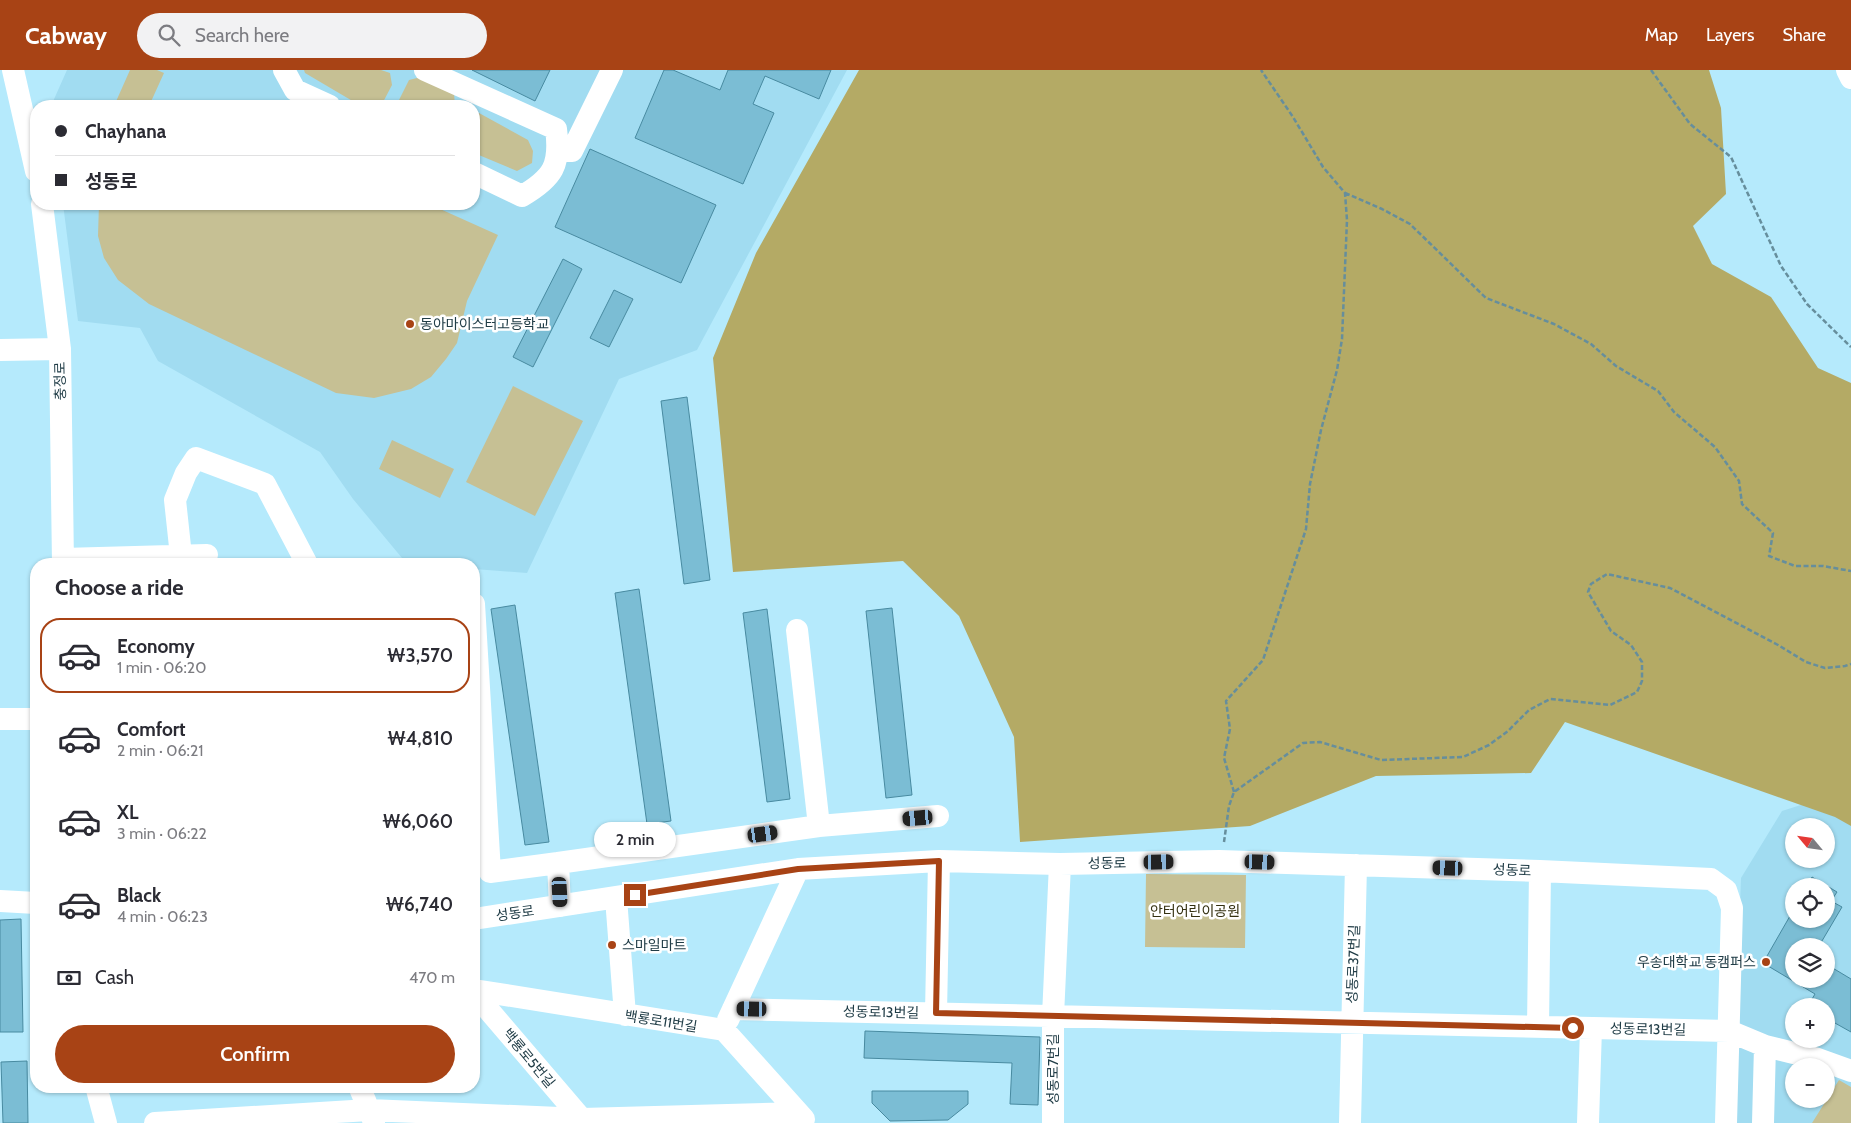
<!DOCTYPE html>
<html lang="en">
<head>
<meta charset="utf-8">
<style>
  body { margin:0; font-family:Cabin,"Noto Sans KR",sans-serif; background:#f2f2f3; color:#2b2b33; height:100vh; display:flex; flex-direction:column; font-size:19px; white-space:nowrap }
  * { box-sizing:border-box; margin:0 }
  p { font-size:16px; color:#7c7c81 }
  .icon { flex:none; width:28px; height:28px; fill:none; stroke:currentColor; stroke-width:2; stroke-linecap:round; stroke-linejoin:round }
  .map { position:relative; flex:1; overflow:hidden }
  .drawer { position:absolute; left:30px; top:488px; width:450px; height:535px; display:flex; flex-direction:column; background:#fff; border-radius:20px; box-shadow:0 1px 4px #0004 }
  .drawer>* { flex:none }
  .hud { position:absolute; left:30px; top:30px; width:450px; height:110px; border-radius:20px; box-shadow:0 1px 4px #0004; display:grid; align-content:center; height:110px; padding:0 25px; background:#fff }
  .needle { width:32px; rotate:299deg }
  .fabs { position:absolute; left:1785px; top:748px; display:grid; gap:10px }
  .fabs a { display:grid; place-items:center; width:50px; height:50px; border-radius:50%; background:#fff; box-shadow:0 1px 4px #0004; font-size:25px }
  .end { position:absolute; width:22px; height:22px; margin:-11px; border:6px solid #a84315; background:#fff; box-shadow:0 0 0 2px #fff }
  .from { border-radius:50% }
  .bubble { position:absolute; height:35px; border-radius:18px; background:#fff; box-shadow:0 1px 4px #0004; font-size:16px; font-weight:600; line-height:35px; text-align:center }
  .car { position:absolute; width:15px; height:30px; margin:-15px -8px; border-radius:6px; box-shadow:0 0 4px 1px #0007; background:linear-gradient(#222 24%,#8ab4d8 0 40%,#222 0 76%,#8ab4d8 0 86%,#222 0) }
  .hud b { display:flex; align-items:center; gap:18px; height:48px; font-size:19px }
  .hud b+b { border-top:1px solid #e1e1e2 }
  .hud i { width:12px; height:12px; background:#2b2b33 }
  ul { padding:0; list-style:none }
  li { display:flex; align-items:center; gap:15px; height:75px; margin:0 10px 8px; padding:0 15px; border:2px solid transparent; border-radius:20px }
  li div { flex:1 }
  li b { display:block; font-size:19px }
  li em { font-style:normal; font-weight:600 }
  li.on { border-color:#a84315 }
  li>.icon { width:45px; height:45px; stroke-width:1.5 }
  h2 { padding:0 25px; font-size:22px; line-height:60px }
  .pay { display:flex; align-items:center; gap:12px; height:55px; padding:0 25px; font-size:19px }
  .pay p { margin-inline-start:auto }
  .cta { display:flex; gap:10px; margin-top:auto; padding:10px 25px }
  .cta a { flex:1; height:58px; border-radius:30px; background:#a84315; color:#fff; font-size:20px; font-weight:600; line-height:58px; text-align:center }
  header { display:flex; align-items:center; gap:30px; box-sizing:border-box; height:70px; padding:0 25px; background:#a84315; color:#fff }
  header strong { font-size:24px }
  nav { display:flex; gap:28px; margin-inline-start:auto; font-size:18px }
  .search { width:350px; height:45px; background:#f2f2f3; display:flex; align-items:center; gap:12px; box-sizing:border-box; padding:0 18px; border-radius:28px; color:#7c7c81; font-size:19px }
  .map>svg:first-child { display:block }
</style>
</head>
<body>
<header>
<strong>Cabway</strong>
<div class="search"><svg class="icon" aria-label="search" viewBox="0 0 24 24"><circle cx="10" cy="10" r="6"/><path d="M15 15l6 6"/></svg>Search here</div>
<nav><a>Map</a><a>Layers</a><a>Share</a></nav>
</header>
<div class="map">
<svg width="1851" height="1053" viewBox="0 0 1851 1053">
  <rect width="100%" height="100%" fill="#b5eafc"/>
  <path fill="#a1dcf1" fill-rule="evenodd" d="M 67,0 L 847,0 L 697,280 L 619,309 L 527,503 L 474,499 L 474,494 L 407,494 L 353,429 L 320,382 L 158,291 L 140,258 L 78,251 L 63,134 L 474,134 L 474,36 L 51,36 Z
    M 1829,726 L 1851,739 L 1851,1053 L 1732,1053 L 1741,808 L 1782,741 ZM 1794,756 L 1826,756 L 1826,789 L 1794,789 ZM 1794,816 L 1826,816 L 1826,849 L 1794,849 ZM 1794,876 L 1826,876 L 1826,909 L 1794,909 ZM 1794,936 L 1826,936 L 1826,969 L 1794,969 ZM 1794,996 L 1826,996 L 1826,1029 L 1794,1029 Z"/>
  <path fill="#c6c094" d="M 130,0 L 157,0 L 164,3 L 149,36 L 114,36 Z
    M 304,0 L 381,0 L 390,3 L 392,15 L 381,36 L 361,36 L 305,3 Z
    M 421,7 L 454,23 L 455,36 L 396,36 L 409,10 Z
    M 479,43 L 528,70 L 533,81 L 532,93 L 517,101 L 474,83 L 474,45 Z
    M 99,134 L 429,134 L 498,165 L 467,231 L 457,273 L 446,289 L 431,307 L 411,319 L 374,328 L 336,323 L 149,234 L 118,210 L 104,188 L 98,166 Z
    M 513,316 L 583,351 L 535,446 L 466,412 Z
    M 392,370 L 454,399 L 440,428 L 379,399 Z
    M 1146,804 L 1246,805 L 1245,878 L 1145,877 Z
    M 1839,1010 L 1851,1017 L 1851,1053 L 1812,1053 Z"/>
  <path fill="#b4aa65" d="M 859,0 L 1709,0 L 1721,38 L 1726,124 L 1693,156 L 1712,194 L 1771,227 L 1818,298 L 1851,313 L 1851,756 L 1835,747 L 1565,652 L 1531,703 L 1376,706 L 1250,756 L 1020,772 L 1014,667 L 959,546 L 903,491 L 733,502 L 713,288 L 756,183 Z"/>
  <path fill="#7bbdd4" stroke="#488aa0" d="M 472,0 L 550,0 L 535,31 Z
    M 664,0 L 673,0 L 720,20 L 728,0 L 831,0 L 819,29 L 765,6 L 753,34 L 774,43 L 743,114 L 635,68 Z
    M 590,79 L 716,135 L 681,213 L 555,157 Z
    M 563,189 L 582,199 L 533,297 L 513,287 Z
    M 614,220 L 633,229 L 609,277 L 590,268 Z
    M 687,327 L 710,510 L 684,514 L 661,331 Z
    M 639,519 L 671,751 L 647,754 L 615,523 Z
    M 515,535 L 549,772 L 525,775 L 491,539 Z
    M 892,538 L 912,725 L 886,728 L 866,541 Z
    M 767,539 L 790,729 L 767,732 L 743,543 Z
    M 1812,807 L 1837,822 L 1831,831 L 1842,837 L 1819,876 L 1794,876 L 1794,909 L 1826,909 L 1826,894 L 1851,909 L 1851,962 L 1826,948 L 1826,936 L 1808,936 L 1815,924 L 1763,893 L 1794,839 L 1794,849 L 1826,849 L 1826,816 L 1807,816 Z
    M 21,849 L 23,962 L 0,962 L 0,850 Z
    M 865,961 L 1040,967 L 1038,1035 L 1010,1034 L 1012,993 L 864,988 Z
    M 27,991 L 28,1053 L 3,1053 L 1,992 Z
    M 872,1021 L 968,1021 L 968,1034 L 948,1050 L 890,1051 L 872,1033 Z"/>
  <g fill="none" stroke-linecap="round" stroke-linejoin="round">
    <path stroke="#668e9c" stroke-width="2.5" stroke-dasharray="5 2.5" stroke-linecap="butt" d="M 1651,0 L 1690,54 L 1731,87 L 1781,196 L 1807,234 L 1851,277
      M 1345,123 L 1382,139 L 1410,154 L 1486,228 L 1554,254 L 1591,274 L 1616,296 L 1658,321 L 1674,342 L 1715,377 L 1739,411 L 1742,434 L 1773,463 L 1769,486 L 1795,496 L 1823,496 L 1851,501
      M 1234,722 L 1224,688 L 1230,659 L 1226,631 L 1263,590 L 1306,459 L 1310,414 L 1321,360 L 1337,300 L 1342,269 L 1347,150 L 1345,123 L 1323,97 L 1293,47 L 1261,0
      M 1224,772 L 1229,736 L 1234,722 L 1303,673 L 1320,672 L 1381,690 L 1463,687 L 1489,675 L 1508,661 L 1529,640 L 1550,629 L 1610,635 L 1637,622 L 1642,611 L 1642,592 L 1631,575 L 1611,561 L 1588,522 L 1591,514 L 1607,504 L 1670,518 L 1778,575 L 1806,592 L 1825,598 L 1845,596 L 1851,594"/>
    <path stroke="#fff" stroke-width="22" d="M 13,0 L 36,101
      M 284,0 L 295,20 L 330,36
      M 425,0 L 556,59 C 561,95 553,108 522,126 L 474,103
      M 1847,0 L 1851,8
      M 559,80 L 572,81 L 612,0
      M 42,134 L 60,279 L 63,494
      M 0,280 L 60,279
      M 181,486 L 175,430 L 186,403 L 196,388 L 265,414 L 307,494
      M 63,489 L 207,485
      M 474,534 L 490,802 L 558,793
      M 797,560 L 819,756
      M 0,649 L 36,649
      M 616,828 L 625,945
      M 0,831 L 36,833
      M 560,836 L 558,793 L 819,756 L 938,746
      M 474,849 L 798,799 L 939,791 L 1060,794 L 1219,791 L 1540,801 L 1711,809 L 1726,820 L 1732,838 L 1726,1053
      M 474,920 L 724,960 L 804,1049
      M 474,923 L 585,1053
      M 733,939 L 1729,961 L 1765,976 L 1818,989 L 1851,1001
      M 936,943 L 939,791
      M 728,950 L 798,799
      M 1538,957 L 1540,801
      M 96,1016 L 106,1053
      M 359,1016 L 374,1052
      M 155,1053 L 369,1040 L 582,1049 L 798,1043
      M 1053,1053 L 1053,946 L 1060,794
      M 1350,1053 L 1356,795
      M 1588,1053 L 1591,958
      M 1763,1053 L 1765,976"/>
  </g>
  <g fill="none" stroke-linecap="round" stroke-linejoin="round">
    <path stroke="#a84315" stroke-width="6" d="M 635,825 L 798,799 L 939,791 L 936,943 L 1573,958"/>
  </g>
  <g fill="#a84315" stroke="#fff" stroke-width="2">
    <circle cx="410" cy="254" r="5"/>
    <circle cx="612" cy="875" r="5"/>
    <circle cx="1766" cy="892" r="5"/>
  </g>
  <g text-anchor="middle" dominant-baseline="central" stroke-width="5" stroke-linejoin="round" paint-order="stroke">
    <g font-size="14" fill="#213d47" stroke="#fff" text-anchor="start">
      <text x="420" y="254">동아마이스터고등학교</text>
      <text x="622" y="875">스마일마트</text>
      <text x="1756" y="892" text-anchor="end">우송대학교 동캠퍼스</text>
    </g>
    <g font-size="14" fill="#213d47" stroke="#fff">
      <text transform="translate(60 311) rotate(-91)">충정로</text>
      <text transform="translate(1107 793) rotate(-1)">성동로</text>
      <text transform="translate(1512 800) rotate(2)">성동로</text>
      <text transform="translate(515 843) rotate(-8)">성동로</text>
      <text transform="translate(1353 894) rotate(-88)">성동로37번길</text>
      <text transform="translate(881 942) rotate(1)">성동로13번길</text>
      <text transform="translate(661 951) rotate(9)">백룡로11번길</text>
      <text transform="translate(1648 959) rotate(1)">성동로13번길</text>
      <text transform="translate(529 988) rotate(50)">백룡로5번길</text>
      <text transform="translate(1053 999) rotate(-90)">성동로7번길</text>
    </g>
    <g font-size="14" fill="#343010" stroke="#fff">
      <text x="1195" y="841">안터어린이공원</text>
    </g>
  </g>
</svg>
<div class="fabs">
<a><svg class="needle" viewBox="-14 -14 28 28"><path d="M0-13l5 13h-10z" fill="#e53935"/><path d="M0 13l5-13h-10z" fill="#7c7c81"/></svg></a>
<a><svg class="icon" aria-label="locate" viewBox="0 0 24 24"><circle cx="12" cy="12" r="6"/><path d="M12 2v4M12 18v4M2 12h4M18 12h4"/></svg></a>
<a><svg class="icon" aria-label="layers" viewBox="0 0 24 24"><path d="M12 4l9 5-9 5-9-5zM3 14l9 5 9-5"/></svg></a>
<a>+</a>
<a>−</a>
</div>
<i class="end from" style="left:1573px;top:958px"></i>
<i class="end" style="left:635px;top:825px"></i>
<div class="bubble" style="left:594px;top:752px;width:82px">2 min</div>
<i class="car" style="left:918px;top:748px;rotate:265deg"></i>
<i class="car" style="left:763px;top:764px;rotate:82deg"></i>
<i class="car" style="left:1159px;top:792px;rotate:89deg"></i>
<i class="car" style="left:1260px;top:792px;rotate:92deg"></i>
<i class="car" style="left:1448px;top:798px;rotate:272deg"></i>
<i class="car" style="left:560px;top:822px;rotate:177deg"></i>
<i class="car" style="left:752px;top:939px;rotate:271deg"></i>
<div class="hud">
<b><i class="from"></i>Chayhana</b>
<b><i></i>성동로</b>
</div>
<section class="drawer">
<h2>Choose a ride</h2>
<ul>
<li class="on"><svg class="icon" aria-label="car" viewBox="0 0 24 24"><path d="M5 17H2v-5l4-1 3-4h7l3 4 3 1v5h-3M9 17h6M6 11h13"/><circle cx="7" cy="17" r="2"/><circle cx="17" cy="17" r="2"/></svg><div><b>Economy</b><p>1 min · 06:20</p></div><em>₩3,570</em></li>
<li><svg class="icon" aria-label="car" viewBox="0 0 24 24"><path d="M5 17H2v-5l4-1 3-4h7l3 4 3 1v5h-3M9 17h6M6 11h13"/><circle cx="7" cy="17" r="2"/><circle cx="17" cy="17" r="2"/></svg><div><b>Comfort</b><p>2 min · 06:21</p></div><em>₩4,810</em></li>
<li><svg class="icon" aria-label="car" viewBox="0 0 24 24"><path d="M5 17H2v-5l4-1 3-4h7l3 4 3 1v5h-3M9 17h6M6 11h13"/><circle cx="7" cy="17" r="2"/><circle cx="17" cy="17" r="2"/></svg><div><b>XL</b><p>3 min · 06:22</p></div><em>₩6,060</em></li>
<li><svg class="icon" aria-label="car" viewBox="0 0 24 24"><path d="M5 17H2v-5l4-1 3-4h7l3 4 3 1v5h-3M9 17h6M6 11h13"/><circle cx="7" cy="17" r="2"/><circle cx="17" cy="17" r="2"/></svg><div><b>Black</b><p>4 min · 06:23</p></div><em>₩6,740</em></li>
</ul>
<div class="pay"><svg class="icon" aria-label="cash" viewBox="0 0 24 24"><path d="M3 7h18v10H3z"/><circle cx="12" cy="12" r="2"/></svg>Cash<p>470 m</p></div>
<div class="cta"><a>Confirm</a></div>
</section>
</div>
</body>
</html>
